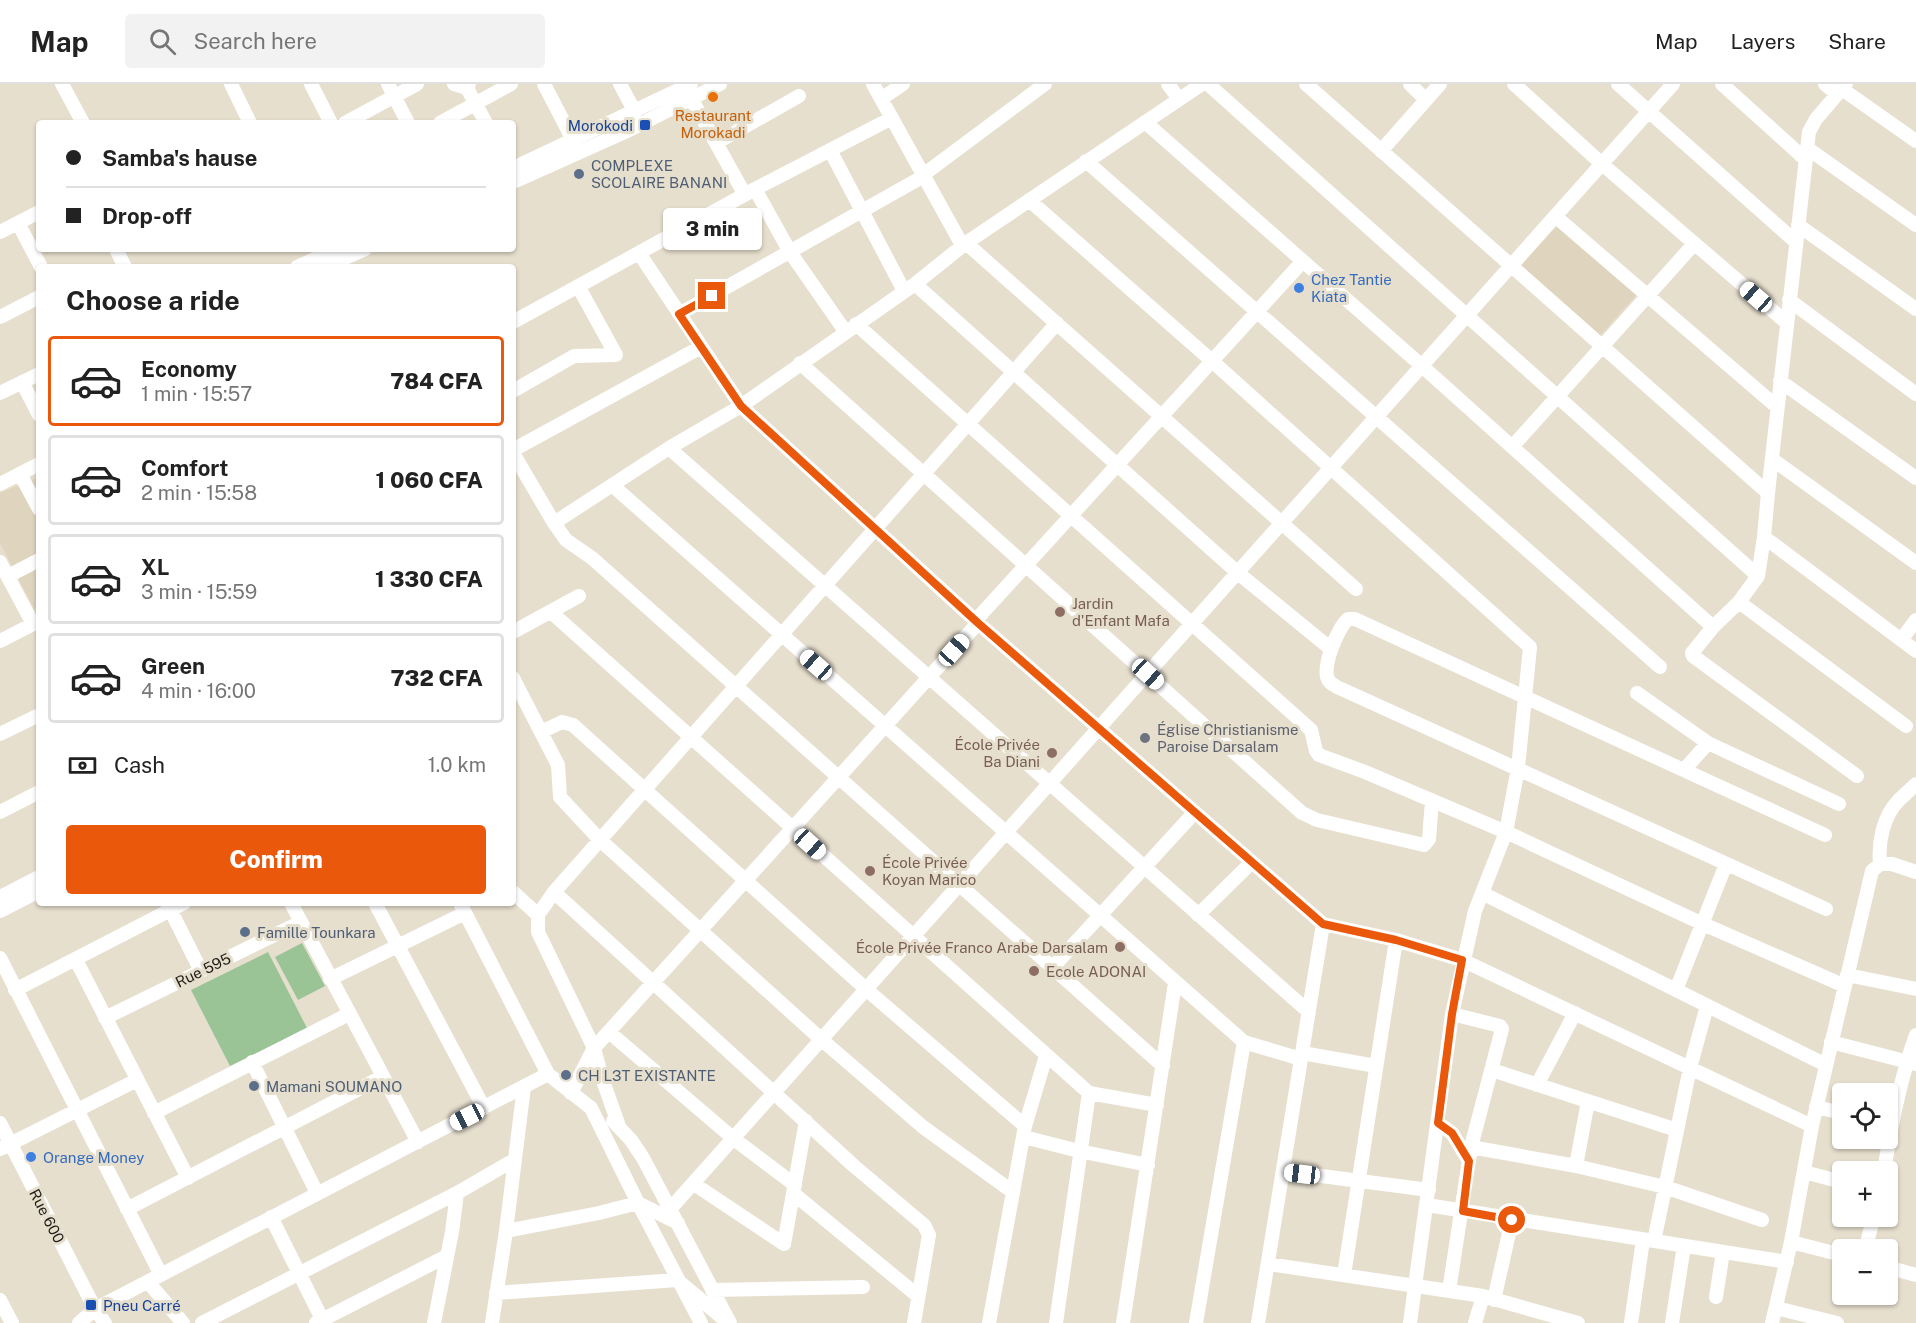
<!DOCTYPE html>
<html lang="en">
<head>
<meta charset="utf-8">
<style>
  body { margin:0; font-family:"Public Sans",sans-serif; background:#f2f2f2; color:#222; height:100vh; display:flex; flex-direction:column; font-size:22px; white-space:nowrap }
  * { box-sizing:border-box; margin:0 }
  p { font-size:20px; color:#767676 }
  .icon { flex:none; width:33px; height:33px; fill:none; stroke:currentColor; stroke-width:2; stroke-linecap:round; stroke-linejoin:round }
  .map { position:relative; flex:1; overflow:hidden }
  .side { position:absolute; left:36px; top:180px; width:480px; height:642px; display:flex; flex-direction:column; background:#fff; border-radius:6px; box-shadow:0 2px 4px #0004 }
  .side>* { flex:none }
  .banner { position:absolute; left:36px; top:36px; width:480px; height:132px; border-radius:6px; box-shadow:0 2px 4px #0004; display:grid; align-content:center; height:132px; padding:0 30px; background:#fff }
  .fabs { position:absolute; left:1832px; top:999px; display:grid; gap:12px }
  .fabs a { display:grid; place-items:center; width:66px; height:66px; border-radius:6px; background:#fff; box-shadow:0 2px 4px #0004; font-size:30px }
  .end { position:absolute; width:27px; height:27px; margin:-14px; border:8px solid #ea580c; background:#fff; box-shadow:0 0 0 3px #fff }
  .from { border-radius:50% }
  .bubble { position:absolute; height:42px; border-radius:6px; background:#fff; box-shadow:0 2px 4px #0004; font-size:20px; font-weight:800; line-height:42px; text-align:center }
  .car { position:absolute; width:18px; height:36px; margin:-18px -9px; border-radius:8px; box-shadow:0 0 4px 2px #0007; background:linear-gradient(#fff 24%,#345 0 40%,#fff 0 76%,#345 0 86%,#fff 0) }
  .banner b { display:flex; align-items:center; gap:21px; height:57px; font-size:22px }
  .banner b+b { border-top:2px solid #e0e0e0 }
  .banner i { width:15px; height:15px; background:#222 }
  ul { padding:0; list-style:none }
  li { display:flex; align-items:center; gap:18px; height:90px; margin:0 12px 9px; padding:0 18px; border:3px solid #e0e0e0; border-radius:6px }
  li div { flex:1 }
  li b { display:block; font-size:22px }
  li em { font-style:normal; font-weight:800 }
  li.active { border-color:#ea580c }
  li>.icon { width:54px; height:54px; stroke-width:1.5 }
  h2 { padding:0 30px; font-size:27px; line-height:72px }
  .pay { display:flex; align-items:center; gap:15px; height:66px; padding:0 30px; font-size:22px }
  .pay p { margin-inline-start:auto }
  .action { display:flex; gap:12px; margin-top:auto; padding:12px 30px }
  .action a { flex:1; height:69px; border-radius:6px; background:#ea580c; color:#fff; font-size:24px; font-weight:800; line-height:69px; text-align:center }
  header { display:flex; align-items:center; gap:36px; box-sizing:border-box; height:84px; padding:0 30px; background:#fff; border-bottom:2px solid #e0e0e0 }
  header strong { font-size:28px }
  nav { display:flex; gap:33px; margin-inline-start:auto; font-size:21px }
  .search { width:420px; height:54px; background:#f2f2f2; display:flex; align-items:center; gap:15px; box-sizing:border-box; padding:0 21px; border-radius:6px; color:#767676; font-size:22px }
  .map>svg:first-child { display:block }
</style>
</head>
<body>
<header>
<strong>Map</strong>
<div class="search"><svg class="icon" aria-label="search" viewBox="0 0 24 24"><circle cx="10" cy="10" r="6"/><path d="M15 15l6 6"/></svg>Search here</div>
<nav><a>Map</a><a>Layers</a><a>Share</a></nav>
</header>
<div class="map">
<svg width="1916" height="1239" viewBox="0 0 1916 1239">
  <rect width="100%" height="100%" fill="#e7dfce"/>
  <path fill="#dfd4bd" d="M 1559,140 L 1637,210 L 1598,254 L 1519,184 Z
    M 39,393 L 39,523 L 34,525 L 0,459 L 0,409 Z"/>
  <path fill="#9ac396" d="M 302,859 L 325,902 L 298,916 L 275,873 Z
    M 268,868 L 307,944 L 230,982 L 191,906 Z"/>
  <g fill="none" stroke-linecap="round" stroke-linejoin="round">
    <path stroke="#fff" stroke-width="14" d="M 62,0 L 83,39
      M 231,0 L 250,39
      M 311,0 L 331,39
      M 388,0 L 408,39
      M 454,0 L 467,4 L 469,0
      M 544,0 L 573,56
      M 620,0 L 635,28
      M 873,0 L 962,161
      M 1168,0 L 1179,15
      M 1208,0 L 1758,492
      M 1306,0 L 1768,409
      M 1410,0 L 1426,16
      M 1514,0 L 1602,80 L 1787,239
      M 1618,0 L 1796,158
      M 1722,0 L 1805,75
      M 1825,0 L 1837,10
      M 1846,0 L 1816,35 L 1809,48 L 1768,409 L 1764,453 L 1758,492 L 1739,518 L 1713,543 L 1692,569 L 1693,572 L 1857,692
      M 467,4 L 486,39
      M 1842,5 L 1916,57
      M 687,7 L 745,111
      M 881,15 L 903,0
      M 1145,38 L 1422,282 L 1713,543
      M 345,39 L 417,0
      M 440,39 L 511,0
      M 716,59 L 799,12
      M 1807,64 L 1916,141
      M 830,66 L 904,207
      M 1381,67 L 1440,0
      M 1086,77 L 1660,583
      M 513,84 L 691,0
      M 923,91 L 1045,0
      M 513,98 L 629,46 L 720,0
      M 755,105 L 790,168 L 845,247
      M 1029,116 L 1212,277 L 1530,563 L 1518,684 L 1506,748 L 1475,827 L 1452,930 L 1410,1239
      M 1555,132 L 1777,323
      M 18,139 L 41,183
      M 1798,141 L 1916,225
      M 0,148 L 39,128
      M 966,159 L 1356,505
      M 116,165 L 125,183
      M 639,169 L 741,322 L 978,539 L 1323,840 L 1396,856 L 1462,876 L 1812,1042
      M 297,183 L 336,165
      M 325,183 L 365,165
      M 915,200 L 1238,489 L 1331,565
      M 1789,216 L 1916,310
      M 679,230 L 924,92
      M 0,233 L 39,213
      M 513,238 L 755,105 L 892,34
      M 856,240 L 1311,646 L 1316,667 L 1319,671 L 1365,688 L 1506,748 L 1703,840 L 1845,902
      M 800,279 L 1302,729 L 1317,736 L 1424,761 L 1429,755 L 1432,717
      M 1780,297 L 1916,394
      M 22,298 L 39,331
      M 513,307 L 574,272 L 616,271 L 578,202
      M 0,309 L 39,290
      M 1512,363 L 1694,160
      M 669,364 L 1309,928
      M 513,366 L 701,263
      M 513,369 L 554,439
      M 1772,375 L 1916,479
      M 20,390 L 39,425
      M 0,400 L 39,380
      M 612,401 L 1244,958 L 1301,975
      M 1764,453 L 1916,567
      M 0,478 L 33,540
      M 8,492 L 39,476
      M 1739,518 L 1906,642
      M 551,528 L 1089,1009 L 1157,1021
      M 975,537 L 1303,177
      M 513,548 L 579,512
      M 1901,556 L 1916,536
      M 0,557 L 39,537
      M 513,594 L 558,681 L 560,713 L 600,756 L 822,956 L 923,1043 L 1013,1108 L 989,1239
      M 1637,609 L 1708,659 L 1839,720
      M 541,648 L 562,638 L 573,641 L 867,906 L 1025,1042
      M 0,650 L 39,631
      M 1684,686 L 1708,659
      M 0,728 L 39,708
      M 1825,751 L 1355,535 L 1348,535 C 1338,543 1320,586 1329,597 C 1330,599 1336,602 1337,603 L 1826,825
      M 1880,780 C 1878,758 1883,733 1898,717 C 1904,711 1910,706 1916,700
      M 513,808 L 538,831
      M 554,808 L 854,1082 L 924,1141 L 929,1151 L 914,1239
      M 1482,809 L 1826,981
      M 0,813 L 39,793
      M 167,819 L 201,887
      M 291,819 L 418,1058
      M 375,819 L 484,1024
      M 460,819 L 548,990 L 591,1024 L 638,1119 L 701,1239
      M 0,827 L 39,807
      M 1198,831 L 1252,778
      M 0,874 L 161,1191
      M 76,876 L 188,1094
      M 1052,884 L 1194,729
      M 1847,891 L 1916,905
      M 330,895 L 465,829
      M 15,906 L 184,819
      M 1676,906 L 1726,780
      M 105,934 L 301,838
      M 609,948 L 734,1055 L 795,1101
      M 1831,958 L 1916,980
      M 1302,969 L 1376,982
      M 252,978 L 317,1109
      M 1163,982 L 592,474 L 566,456 L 554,439 L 669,364 L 741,322 L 915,200 L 966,159 L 1202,0
      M 1492,986 L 1677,1046
      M 1537,1001 L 1575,929
      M 571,1009 L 594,964 L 978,539
      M 1816,1023 L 1842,1029
      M 154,1029 L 349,930
      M 613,1037 L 631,1056 L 643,1074 L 730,1239
      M 0,1039 L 95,1225 L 105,1239
      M 1438,1039 L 1452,1049 L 1469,1077
      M 619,1042 L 602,994 L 594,964 L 538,848 L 538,831 L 554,808 L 1057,239
      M 1024,1053 L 1079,1067 L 1148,1081
      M 1471,1063 L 1576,1082 L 1665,1103 L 1762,1136
      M 0,1065 L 137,996
      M 1576,1082 L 1588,1017
      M 1283,1087 L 1429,1106
      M 1804,1088 L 1842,1098
      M 1884,1088 C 1891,1041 1900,995 1916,951
      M 694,1100 L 784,1160 L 806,1037
      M 1013,1108 L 1025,1042 L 1046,972
      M 794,1110 L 918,1212
      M 1427,1121 L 1787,1178
      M 671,1124 L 1673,0
      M 127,1125 L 382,993
      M 271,1133 L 324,1239
      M 506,1147 L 599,1129 L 638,1119 L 678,1139
      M 1654,1157 L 1690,984 L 1707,922
      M 1791,1158 L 1842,1171
      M 1865,1166 L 1874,1132
      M 1268,1180 L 1483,1212 L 1578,1239
      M 1887,1183 L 1916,1191
      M 1344,1191 L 1396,856
      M 148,1198 L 183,1239
      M 712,1206 L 863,1203
      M 1449,1207 L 1471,1063 L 1502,945 L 1500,942 L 1452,930
      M 496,1209 L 677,1196 L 725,1236
      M 1716,1213 L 1723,1168
      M 0,1216 L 12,1239
      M 1494,1216 L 1512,1136
      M 1776,1224 L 1837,1239
      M 79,1239 L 95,1225 L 548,990
      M 202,1239 L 457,1109 L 514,1076
      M 316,1239 L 447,1172
      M 434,1239 L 452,1148 L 457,1109
      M 492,1239 L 506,1147 L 524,1003
      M 1056,1239 L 1089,1009
      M 1123,1239 L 1175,899
      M 1196,1239 L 1244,958
      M 1258,1239 L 1323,840
      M 1475,1239 L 1483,1212
      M 1631,1239 L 1643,1156
      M 1672,1239 L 1684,1162
      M 1772,1239 L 1791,1158 L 1812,1042 L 1872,787 L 1880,780 L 1892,780 L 1916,788"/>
  </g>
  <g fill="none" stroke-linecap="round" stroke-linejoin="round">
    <path stroke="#ea580c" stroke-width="8" d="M 712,212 L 679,230 L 741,322 L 978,539 L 1323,840 L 1396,856 L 1462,876 L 1452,930 L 1438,1039 L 1452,1049 L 1469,1077 L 1463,1127 L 1512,1136"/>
  </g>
  <circle fill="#e8710a" stroke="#e7dfce" stroke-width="2" cx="713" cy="13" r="6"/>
  <g fill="#1a4fb4" stroke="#e7dfce" stroke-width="2">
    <rect x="639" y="35" width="12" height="12" rx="3"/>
    <rect x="85" y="1215" width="12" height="12" rx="3"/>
  </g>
  <g fill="#5c6f8a" stroke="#e7dfce" stroke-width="2">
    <circle cx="579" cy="90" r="6"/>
    <circle cx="245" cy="848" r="6"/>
    <circle cx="566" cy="991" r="6"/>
    <circle cx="254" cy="1002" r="6"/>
  </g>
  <g fill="#3f7fe0" stroke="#e7dfce" stroke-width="2">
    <circle cx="1299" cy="204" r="6"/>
    <circle cx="31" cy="1073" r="6"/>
  </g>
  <g fill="#8d6e63" stroke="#e7dfce" stroke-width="2">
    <circle cx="1060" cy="528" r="6"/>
    <circle cx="1052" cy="669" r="6"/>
    <circle cx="870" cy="787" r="6"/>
    <circle cx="1120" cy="863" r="6"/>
    <circle cx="1034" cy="887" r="6"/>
  </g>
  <circle fill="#6b7280" stroke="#e7dfce" stroke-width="2" cx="1145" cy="654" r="6"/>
  <g text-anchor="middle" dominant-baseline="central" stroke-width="6" stroke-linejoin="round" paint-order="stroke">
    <g font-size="15" fill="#c56008" stroke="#e7dfce">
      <text x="713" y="31">Restaurant<tspan x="713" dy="17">Morokadi</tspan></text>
    </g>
    <g font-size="15" fill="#164399" stroke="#e7dfce" text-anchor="end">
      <text x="633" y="41">Morokodi</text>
      <text x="103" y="1221" text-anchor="start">Pneu Carré</text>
    </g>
    <g font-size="15" fill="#4e5e75" stroke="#e7dfce" text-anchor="start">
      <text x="591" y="81">COMPLEXE<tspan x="591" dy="17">SCOLAIRE BANANI</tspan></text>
      <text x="257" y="848">Famille Tounkara</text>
      <text x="578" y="991">CH L3T EXISTANTE</text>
      <text x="266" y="1002">Mamani SOUMANO</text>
    </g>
    <g font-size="15" fill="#366cbe" stroke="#e7dfce" text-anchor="start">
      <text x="1311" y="195">Chez Tantie<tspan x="1311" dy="17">Kiata</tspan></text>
      <text x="43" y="1073">Orange Money</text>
    </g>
    <g font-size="15" fill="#785e54" stroke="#e7dfce" text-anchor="start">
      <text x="1072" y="519">Jardin<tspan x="1072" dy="17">d'Enfant Mafa</tspan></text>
      <text x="1040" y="660" text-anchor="end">École Privée<tspan x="1040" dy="17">Ba Diani</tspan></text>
      <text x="882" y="778">École Privée<tspan x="882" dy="17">Koyan Marico</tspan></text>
      <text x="1108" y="863" text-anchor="end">École Privée Franco Arabe Darsalam</text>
      <text x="1046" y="887">Ecole ADONAI</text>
    </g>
    <g font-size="15" fill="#5b616d" stroke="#e7dfce" text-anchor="start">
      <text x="1157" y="645">Église Christianisme<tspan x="1157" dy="17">Paroise Darsalam</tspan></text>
    </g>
    <g font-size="15" fill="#211e18" stroke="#e7dfce">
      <text transform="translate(203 886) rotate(-26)">Rue 595</text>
      <text transform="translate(47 1132) rotate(63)">Rue 600</text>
    </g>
  </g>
</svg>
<div class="fabs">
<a><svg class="icon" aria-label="locate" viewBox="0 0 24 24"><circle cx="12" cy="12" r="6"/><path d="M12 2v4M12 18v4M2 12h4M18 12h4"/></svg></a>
<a>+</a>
<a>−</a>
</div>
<i class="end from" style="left:1512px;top:1136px"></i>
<i class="end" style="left:712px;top:212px"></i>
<div class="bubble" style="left:663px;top:124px;width:99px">3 min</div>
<i class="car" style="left:1756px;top:213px;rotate:311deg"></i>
<i class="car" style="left:954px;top:566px;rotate:42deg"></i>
<i class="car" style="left:816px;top:581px;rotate:311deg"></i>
<i class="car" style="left:1148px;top:590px;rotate:132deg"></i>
<i class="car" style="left:810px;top:760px;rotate:132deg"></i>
<i class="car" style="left:467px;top:1033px;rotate:243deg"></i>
<i class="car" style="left:1302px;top:1090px;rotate:277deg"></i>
<div class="banner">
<b><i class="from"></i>Samba's hause</b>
<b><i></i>Drop-off</b>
</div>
<section class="side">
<h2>Choose a ride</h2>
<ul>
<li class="active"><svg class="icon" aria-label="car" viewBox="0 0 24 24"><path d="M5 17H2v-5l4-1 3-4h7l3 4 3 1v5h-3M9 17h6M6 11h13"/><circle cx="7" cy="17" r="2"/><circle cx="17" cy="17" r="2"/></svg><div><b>Economy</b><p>1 min · 15:57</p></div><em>784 CFA</em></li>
<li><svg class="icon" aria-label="car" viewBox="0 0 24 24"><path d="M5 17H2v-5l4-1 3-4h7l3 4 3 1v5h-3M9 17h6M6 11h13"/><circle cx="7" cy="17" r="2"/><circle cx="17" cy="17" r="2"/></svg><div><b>Comfort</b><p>2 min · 15:58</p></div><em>1 060 CFA</em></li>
<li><svg class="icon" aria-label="car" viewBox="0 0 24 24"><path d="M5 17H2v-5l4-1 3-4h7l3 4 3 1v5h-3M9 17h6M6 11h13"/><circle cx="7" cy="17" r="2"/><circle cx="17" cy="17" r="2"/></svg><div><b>XL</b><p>3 min · 15:59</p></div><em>1 330 CFA</em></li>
<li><svg class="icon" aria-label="car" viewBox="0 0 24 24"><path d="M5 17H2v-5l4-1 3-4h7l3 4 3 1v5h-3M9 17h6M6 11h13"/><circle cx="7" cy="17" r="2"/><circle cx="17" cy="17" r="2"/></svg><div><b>Green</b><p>4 min · 16:00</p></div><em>732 CFA</em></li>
</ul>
<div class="pay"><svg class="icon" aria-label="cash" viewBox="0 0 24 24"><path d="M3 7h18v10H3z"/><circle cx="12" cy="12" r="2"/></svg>Cash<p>1.0 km</p></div>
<div class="action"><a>Confirm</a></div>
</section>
</div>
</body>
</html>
